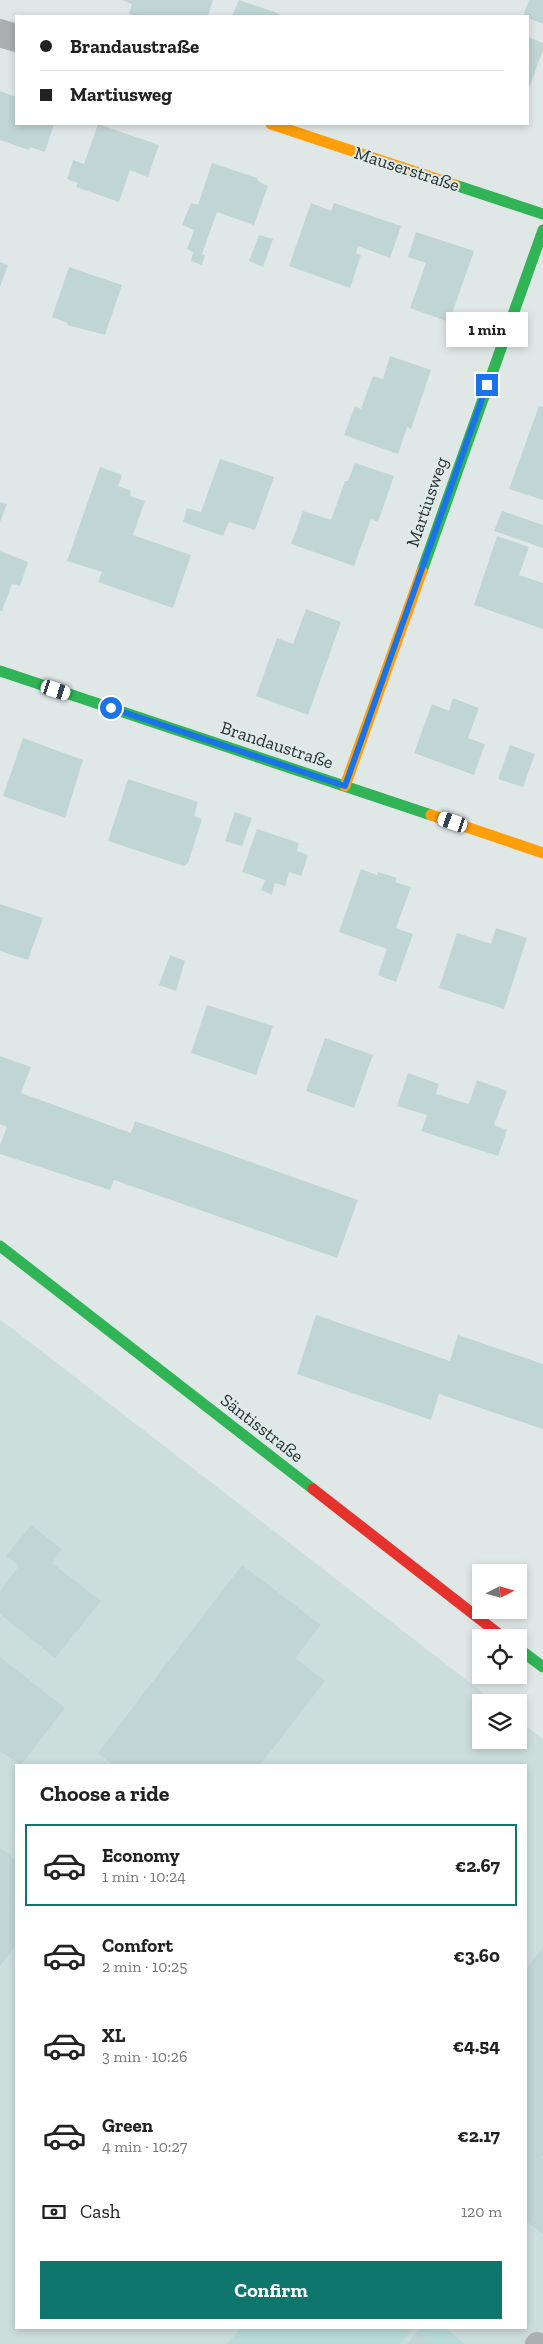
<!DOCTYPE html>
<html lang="en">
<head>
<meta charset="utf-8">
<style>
  body { margin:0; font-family:"Zilla Slab",serif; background:#f6f6f6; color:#222; height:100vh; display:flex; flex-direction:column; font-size:19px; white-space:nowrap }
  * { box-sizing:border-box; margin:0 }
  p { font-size:16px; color:#767676 }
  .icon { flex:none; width:28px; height:28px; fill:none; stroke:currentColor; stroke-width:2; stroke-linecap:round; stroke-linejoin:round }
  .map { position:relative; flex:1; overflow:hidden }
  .side { position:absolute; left:15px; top:1764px; width:512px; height:565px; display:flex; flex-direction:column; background:#fff; border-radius:0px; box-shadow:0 2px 8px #0003 }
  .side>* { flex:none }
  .top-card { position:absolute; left:15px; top:15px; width:514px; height:110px; border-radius:0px; box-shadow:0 2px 8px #0003; display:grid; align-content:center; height:110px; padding:0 25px; background:#fff }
  .needle { width:32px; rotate:84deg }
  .fabs { position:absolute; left:472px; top:1564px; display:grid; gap:10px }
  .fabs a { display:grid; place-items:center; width:55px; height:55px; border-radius:0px; background:#fff; box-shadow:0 2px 8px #0003; font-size:25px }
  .end { position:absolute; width:22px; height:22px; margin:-11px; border:6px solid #1a73e8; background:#fff; box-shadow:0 0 0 2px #fff }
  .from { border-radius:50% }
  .bubble { position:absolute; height:35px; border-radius:0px; background:#fff; box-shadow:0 2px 8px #0003; font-size:16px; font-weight:700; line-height:35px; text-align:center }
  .car { position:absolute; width:15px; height:30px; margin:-15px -8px; border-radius:6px; box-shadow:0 0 4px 1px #0007; background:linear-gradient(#fff 24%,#345 0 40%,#fff 0 76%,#345 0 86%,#fff 0) }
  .top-card b { display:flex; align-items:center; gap:18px; height:48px; font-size:19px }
  .top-card b+b { border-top:1px solid #e0e0e0 }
  .top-card i { width:12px; height:12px; background:#222 }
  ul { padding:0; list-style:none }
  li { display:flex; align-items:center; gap:15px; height:82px; margin:0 10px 8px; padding:0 15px; border:2px solid transparent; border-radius:0px }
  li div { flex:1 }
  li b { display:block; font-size:19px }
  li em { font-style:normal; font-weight:700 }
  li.current { border-color:#0f766e }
  li>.icon { width:45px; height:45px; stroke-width:1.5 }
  h2 { padding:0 25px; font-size:22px; line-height:60px }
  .pay { display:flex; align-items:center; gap:12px; height:55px; padding:0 25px; font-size:19px }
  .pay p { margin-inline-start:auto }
  .primary-button { display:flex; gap:10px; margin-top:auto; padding:10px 25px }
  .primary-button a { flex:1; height:58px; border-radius:0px; background:#0f766e; color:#fff; font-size:20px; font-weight:700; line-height:58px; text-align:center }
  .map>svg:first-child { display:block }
</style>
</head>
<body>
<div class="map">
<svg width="543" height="2344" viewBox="0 0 543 2344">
  <rect width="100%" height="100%" fill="#e0e8e7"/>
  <path fill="#ccdedc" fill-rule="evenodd" d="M 0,1319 L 495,1702 L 481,1702 L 481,1740 L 519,1740 L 519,1721 L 543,1739 L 543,2344 L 0,2344 ZM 16,1765 L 526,1765 L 526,2328 L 16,2328 Z"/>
  <path fill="#b8dbd8" d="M 241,2328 L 414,2328 L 400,2344 L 227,2344 Z
    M 416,2328 L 445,2328 L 465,2344 L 435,2344 Z"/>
  <path fill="#c0d6d4" d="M 122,0 L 213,0 L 208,16 L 134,16 L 129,14 L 132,4 Z
    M 239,0 L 280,14 L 279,16 L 232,16 Z
    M 529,0 L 543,0 L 543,24 L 523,16 Z
    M 528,37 L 543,43 L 543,50 L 528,91 Z
    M 0,91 L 16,97 L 16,124 L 54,124 L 45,152 L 30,147 L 29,150 L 0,140 Z
    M 98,124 L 159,145 L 148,177 L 130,170 L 119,202 L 76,187 L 78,183 L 67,179 L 73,160 L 84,164 Z
    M 212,163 L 257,178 L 258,181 L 268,186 L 254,225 L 217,212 L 202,254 L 205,255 L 202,265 L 191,261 L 193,252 L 187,249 L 194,230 L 182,225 L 191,203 L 198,205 Z
    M 311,203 L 331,211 L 334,203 L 401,226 L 390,258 L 358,246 L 356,253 L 361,255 L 350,288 L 289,266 Z
    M 416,232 L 474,251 L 449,322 L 410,308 L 426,263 L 408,257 Z
    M 259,235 L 273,239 L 263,267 L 249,261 Z
    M 0,262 L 8,265 L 0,287 Z
    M 69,267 L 122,285 L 105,335 L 67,325 L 68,323 L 52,317 Z
    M 390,356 L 431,370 L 411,429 L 407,427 L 398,454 L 344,435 L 355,406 L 361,409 L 373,376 L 383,379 Z
    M 539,406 L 543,407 L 543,500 L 509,489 Z
    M 220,459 L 274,477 L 255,530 L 229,522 L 223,536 L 183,522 L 187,508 L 201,512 Z
    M 355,463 L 394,476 L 378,522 L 371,519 L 354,566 L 291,544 L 303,511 L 331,520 L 345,481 L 348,481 Z
    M 100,467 L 122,475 L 118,486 L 131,491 L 130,496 L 145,501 L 133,535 L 191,555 L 173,608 L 98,582 L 102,572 L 67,561 Z
    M 0,502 L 7,504 L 0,522 Z
    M 502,511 L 543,525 L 543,548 L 494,531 Z
    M 497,536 L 529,547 L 519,575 L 543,583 L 543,629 L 474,605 Z
    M 0,551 L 28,562 L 20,586 L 12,584 L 2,611 L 0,611 Z
    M 306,609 L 341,622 L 308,715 L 256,696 L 277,638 L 293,644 Z
    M 453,698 L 479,708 L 468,738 L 485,744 L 474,775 L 414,753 L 432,704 L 449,711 Z
    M 23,738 L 83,760 L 65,818 L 3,796 Z
    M 510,745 L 535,754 L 523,787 L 498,779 Z
    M 128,779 L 198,802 L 194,816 L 202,819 L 188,863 L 184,866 L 108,841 Z
    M 235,812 L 252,818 L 242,846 L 225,841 Z
    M 257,829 L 299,843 L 297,851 L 308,855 L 301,876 L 289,872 L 285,886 L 275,883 L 272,895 L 261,890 L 265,880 L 242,872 Z
    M 361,869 L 377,875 L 378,872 L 397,878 L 395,882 L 411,887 L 396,928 L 413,934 L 396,982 L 378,975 L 387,949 L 339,932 Z
    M 0,904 L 43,918 L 28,960 L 0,951 Z
    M 496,928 L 527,938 L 504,1009 L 439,988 L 457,933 L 491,944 Z
    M 170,955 L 185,961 L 176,991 L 159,985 Z
    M 207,1005 L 273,1026 L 256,1075 L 191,1053 Z
    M 325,1038 L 373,1055 L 354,1108 L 306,1091 Z
    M 0,1056 L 31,1067 L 21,1093 L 131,1133 L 135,1121 L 358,1200 L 337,1258 L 114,1180 L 110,1190 L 0,1154 L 0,1145 L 7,1127 L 0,1124 Z
    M 408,1073 L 439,1084 L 436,1094 L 469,1104 L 477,1080 L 507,1091 L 494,1125 L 507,1130 L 498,1156 L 421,1131 L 427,1115 L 397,1106 Z
    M 316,1315 L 450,1361 L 458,1335 L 543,1364 L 543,1429 L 439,1394 L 431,1420 L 297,1374 Z
    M 31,1525 L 62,1549 L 52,1563 L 101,1601 L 55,1658 L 0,1614 L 0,1591 L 19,1566 L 6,1556 Z
    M 242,1565 L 321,1625 L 295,1658 L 325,1681 L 260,1765 L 113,1765 L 98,1753 Z
    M 0,1657 L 65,1708 L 21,1765 L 0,1751 Z
    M 0,1848 L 16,1860 L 16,1945 L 0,1966 Z
    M 543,1947 L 543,2155 L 541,2158 L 543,2160 L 543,2234 L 526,2221 L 526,1969 Z
    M 418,2330 L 435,2344 L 407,2344 Z"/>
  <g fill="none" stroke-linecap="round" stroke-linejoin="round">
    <path stroke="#acafaf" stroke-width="22" d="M 536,2344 L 537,2343"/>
    <path stroke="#acafaf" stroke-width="28" d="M 0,33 L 16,38"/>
    <path stroke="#30b455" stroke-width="11" d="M 455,185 L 543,214
      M 422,571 L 543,230
      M 0,671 L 431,815
      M 0,1246 L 313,1489
      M 519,1649 L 543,1667"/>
    <path stroke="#ff9f0a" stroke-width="11" d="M 271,124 L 455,185
      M 345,786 L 422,571
      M 431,815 L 543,853"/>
    <path stroke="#e5322d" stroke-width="11" d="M 313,1489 L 504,1638"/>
  </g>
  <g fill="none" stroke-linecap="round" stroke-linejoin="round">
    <path stroke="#1a73e8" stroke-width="6" d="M 111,708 L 345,786 L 487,385"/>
  </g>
  <g text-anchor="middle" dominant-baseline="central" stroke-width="4" stroke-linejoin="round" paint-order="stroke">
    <g font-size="18" fill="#2a2f2f" stroke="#ddecea">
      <text transform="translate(407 169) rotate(18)">Mauserstraße</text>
      <text transform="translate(427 502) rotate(-71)">Martiusweg</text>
      <text transform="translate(277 745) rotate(18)">Brandaustraße</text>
      <text transform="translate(262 1428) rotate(38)">Säntisstraße</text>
    </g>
  </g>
</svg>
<div class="fabs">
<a><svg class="needle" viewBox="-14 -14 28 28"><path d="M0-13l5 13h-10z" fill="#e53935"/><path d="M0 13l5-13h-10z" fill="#767676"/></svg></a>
<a><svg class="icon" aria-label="locate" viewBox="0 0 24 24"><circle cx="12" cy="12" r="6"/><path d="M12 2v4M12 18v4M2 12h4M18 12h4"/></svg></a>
<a><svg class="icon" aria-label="layers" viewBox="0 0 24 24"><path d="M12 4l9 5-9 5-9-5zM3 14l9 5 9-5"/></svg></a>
</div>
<i class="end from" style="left:111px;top:708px"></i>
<i class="end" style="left:487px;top:385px"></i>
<div class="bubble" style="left:446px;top:312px;width:82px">1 min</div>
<i class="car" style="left:56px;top:690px;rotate:108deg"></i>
<i class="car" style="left:453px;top:822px;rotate:289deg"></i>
<div class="top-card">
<b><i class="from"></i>Brandaustraße</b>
<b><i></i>Martiusweg</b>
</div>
<section class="side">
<h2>Choose a ride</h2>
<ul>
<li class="current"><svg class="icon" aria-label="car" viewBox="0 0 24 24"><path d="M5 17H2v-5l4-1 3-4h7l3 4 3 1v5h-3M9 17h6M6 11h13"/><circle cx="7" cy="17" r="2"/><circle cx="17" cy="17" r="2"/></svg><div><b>Economy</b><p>1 min · 10:24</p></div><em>€2.67</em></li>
<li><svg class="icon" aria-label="car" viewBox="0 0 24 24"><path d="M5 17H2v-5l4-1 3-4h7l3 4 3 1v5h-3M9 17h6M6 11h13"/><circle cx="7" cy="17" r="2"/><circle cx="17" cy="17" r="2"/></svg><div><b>Comfort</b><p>2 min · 10:25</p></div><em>€3.60</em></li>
<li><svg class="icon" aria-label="car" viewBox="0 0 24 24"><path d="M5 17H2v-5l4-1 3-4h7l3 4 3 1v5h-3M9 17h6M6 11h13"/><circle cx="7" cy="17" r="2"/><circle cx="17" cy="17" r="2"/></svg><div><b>XL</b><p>3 min · 10:26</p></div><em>€4.54</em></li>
<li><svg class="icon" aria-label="car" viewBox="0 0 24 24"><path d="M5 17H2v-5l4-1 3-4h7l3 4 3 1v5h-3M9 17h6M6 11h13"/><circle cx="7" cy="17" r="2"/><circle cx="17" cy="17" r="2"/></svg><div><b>Green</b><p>4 min · 10:27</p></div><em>€2.17</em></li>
</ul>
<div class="pay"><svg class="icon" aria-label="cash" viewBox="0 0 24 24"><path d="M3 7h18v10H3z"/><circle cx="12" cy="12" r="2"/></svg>Cash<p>120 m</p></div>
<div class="primary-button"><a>Confirm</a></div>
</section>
</div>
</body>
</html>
